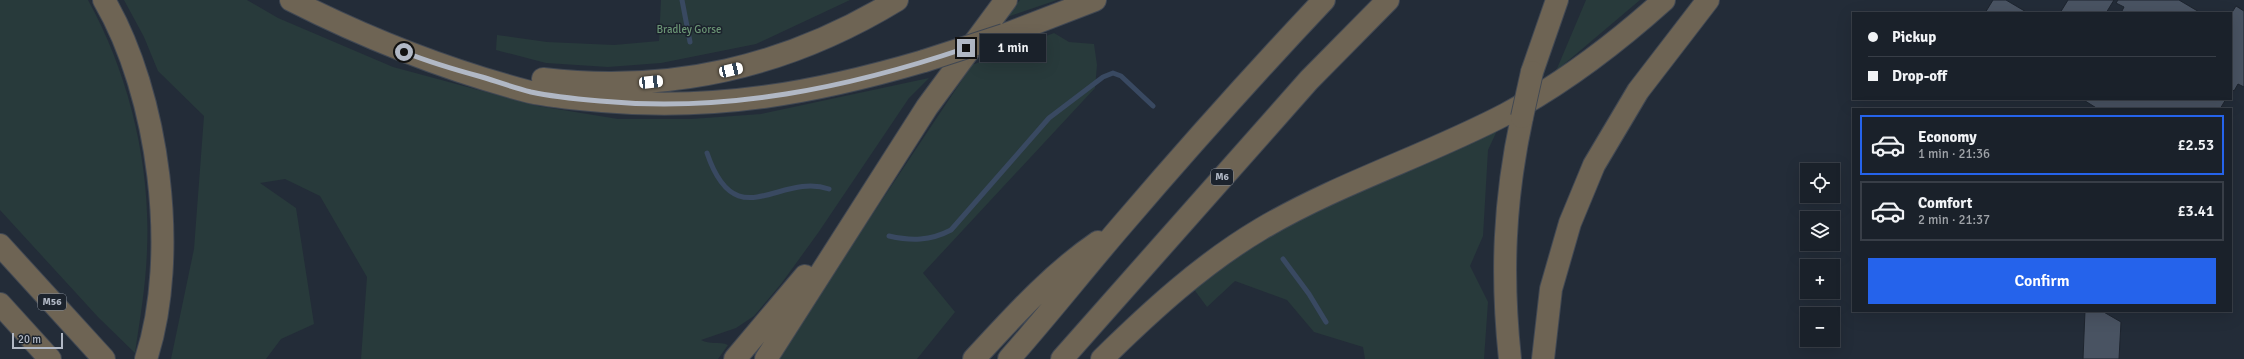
<!DOCTYPE html>
<html lang="en">
<head>
<meta charset="utf-8">
<style>
  body { margin:0; font-family:Signika,sans-serif; background:#272e36; color:#f1f3f6; height:100vh; display:flex; flex-direction:column; font-size:15px; white-space:nowrap }
  * { box-sizing:border-box; margin:0 }
  p { font-size:13px; color:#9fa3a8 }
  .icon { flex:none; width:22px; height:22px; fill:none; stroke:currentColor; stroke-width:2; stroke-linecap:round; stroke-linejoin:round }
  .map { position:relative; flex:1; overflow:hidden }
  .details { position:absolute; left:1852px; top:108px; width:380px; height:204px; display:flex; flex-direction:column; background:#1a212a; border-radius:0px; box-shadow:0 4px 16px #0002,0 0 0 1px #383e47 }
  .details>* { flex:none }
  .top-card { position:absolute; left:1852px; top:12px; width:380px; height:88px; border-radius:0px; box-shadow:0 4px 16px #0002,0 0 0 1px #383e47; display:grid; align-content:center; height:88px; padding:0 16px; background:#1a212a }
  .fabs { position:absolute; left:1800px; top:163px; display:grid; gap:8px }
  .fabs a { display:grid; place-items:center; width:40px; height:40px; border-radius:0px; background:#1a212a; box-shadow:0 4px 16px #0002,0 0 0 1px #383e47; font-size:20px }
  .scale { position:absolute; left:12px; bottom:10px; width:51px; box-sizing:border-box; padding-left:4px; border:2px solid #b1b8c5; border-top:0; font-size:11px; line-height:14px; white-space:nowrap; color:#b1b8c5; -webkit-text-stroke:3px #1c232d; paint-order:stroke }
  .end { position:absolute; width:18px; height:18px; margin:-9px; border:5px solid #b1b8c5; background:#111; box-shadow:0 0 0 2px #111 }
  .from { border-radius:50% }
  .bubble { position:absolute; height:28px; border-radius:0px; background:#1a212a; box-shadow:0 4px 16px #0002,0 0 0 1px #383e47; font-size:13px; font-weight:600; line-height:28px; text-align:center }
  .car { position:absolute; width:12px; height:24px; margin:-12px -6px; border-radius:5px; box-shadow:0 0 3px 1px #0007; background:linear-gradient(#fff 24%,#345 0 40%,#fff 0 76%,#345 0 86%,#fff 0) }
  .top-card b { display:flex; align-items:center; gap:14px; height:38px; font-size:15px }
  .top-card b+b { border-top:1px solid #383e47 }
  .top-card i { width:10px; height:10px; background:#f1f3f6 }
  ul { padding:7px 0 0; list-style:none }
  li { display:flex; align-items:center; gap:12px; height:60px; margin:0 8px 6px; padding:0 8px; border:2px solid #383e47; border-radius:0px }
  li div { flex:1 }
  li b { display:block; font-size:15px }
  li em { font-style:normal; font-weight:600 }
  li.current { border-color:#2563eb }
  li>.icon { width:36px; height:36px; stroke-width:1.5 }
  .cta { display:flex; gap:8px; margin-top:auto; padding:8px 16px }
  .cta a { flex:1; height:46px; border-radius:0px; background:#2563eb; color:#fff; font-size:16px; font-weight:600; line-height:46px; text-align:center }
  .map>svg:first-child { display:block }
</style>
</head>
<body>
<div class="map">
<svg width="2244" height="359" viewBox="0 0 2244 359">
  <rect width="100%" height="100%" fill="#232c38"/>
  <path fill="#283a3b" d="M 0,0 L 88,0 C 129,74 151,165 147,250 C 146,284 140,319 135,353 L 98,317 L 0,210 Z
    M 124,0 L 247,0 L 278,18 L 393,67 L 538,106 L 618,119 L 691,119 L 761,114 L 929,78 L 909,98 L 818,233 L 781,284 L 754,316 L 736,328 L 701,340 C 710,345 719,341 728,345 L 718,359 L 361,359 L 367,277 L 320,196 L 285,179 L 260,183 L 296,208 L 314,324 L 281,339 L 266,359 L 171,359 L 194,249 L 204,116 L 158,71 L 144,37 Z
    M 661,0 L 850,0 L 756,44 L 661,63 L 608,67 L 546,63 L 496,50 L 497,35 L 547,42 L 614,45 L 659,41 Z
    M 1020,0 L 1057,0 L 1004,18 Z
    M 1586,0 L 1640,0 L 1556,71 Z
    M 1054,33 L 1069,42 L 1094,44 L 1097,65 L 1095,88 L 923,273 L 955,312 L 917,359 L 776,359 L 972,65 Z
    M 1501,122 L 1488,150 L 1483,236 L 1470,266 L 1488,302 L 1484,359 L 1365,359 L 1363,347 L 1314,332 L 1287,300 L 1235,281 L 1207,307 L 1193,288 L 1271,233 Z"/>
  <g fill="none" stroke-linecap="round" stroke-linejoin="round">
    <path stroke="#394961" stroke-width="5" d="M 682,0 L 690,42
      M 707,153 C 736,238 779,172 829,189
      M 889,236 C 911,241 930,241 951,230 L 1049,118 L 1103,77 L 1113,73 L 1121,76 L 1153,106
      M 1283,259 L 1309,294 L 1326,322"/>
  </g>
  <path fill="#495362" stroke="#1e252f" d="M 1993,0 L 2006,0 L 2028,13 L 1985,13 Z
    M 2068,0 L 2114,0 L 2106,13 L 2060,13 Z
    M 2118,0 L 2179,0 L 2201,13 L 2121,13 L 2124,7 L 2116,3 Z
    M 2236,6 L 2244,11 L 2244,87 L 2238,84 L 2234,91 L 2232,89 L 2231,91 L 2231,14 Z
    M 2082,99 L 2226,99 L 2220,109 L 2098,109 Z
    M 2085,311 L 2102,311 L 2121,322 L 2119,359 L 2083,359 Z"/>
  <g fill="none" stroke-linecap="round" stroke-linejoin="round">
    <defs>
      <path id="highway" d="M 104,0 C 159,94 180,255 146,359
        M 291,0 C 368,39 446,70 530,92 C 553,97 579,99 602,101 C 716,111 815,93 924,61
        M 1004,35 L 1095,0
        M 1532,72 L 1557,0
        M 543,79 C 671,94 787,67 897,0
        M 0,245 L 104,359
        M 0,304 L 50,359
        M 735,359 L 805,276
        M 766,359 L 927,107 L 1006,0
        M 974,359 C 1013,317 1051,274 1098,242
        M 1009,359 C 1048,315 1084,269 1122,225 C 1188,148 1255,73 1324,0
        M 1062,359 L 1309,80 L 1388,0
        M 1102,359 C 1151,311 1202,264 1261,229 C 1339,183 1426,156 1506,114 C 1564,83 1615,44 1664,0
        M 1510,359 C 1501,275 1504,200 1522,117
        M 1543,359 L 1551,289 L 1570,223 L 1594,165 L 1638,91 L 1708,0"/>
    </defs>
    <use href="#highway" stroke="#414853" stroke-width="24"/>
    <use href="#highway" stroke="#6e6454" stroke-width="22"/>
    <defs>
      <path id="highway-bridge" d="M 924,61 L 1004,35
        M 1522,117 L 1532,72"/>
    </defs>
    <use href="#highway-bridge" stroke="#414853" stroke-width="24" stroke-linecap="butt"/>
    <use href="#highway-bridge" stroke="#6e6454" stroke-width="22"/>
  </g>
  <g fill="none" stroke-linecap="round" stroke-linejoin="round">
    <path stroke="#b1b8c5" stroke-width="5" d="M 404,52 C 429,62 456,70 482,77 C 498,82 515,88 531,92 C 554,97 577,99 600,101 C 726,113 848,88 966,48"/>
  </g>
  <g text-anchor="middle" dominant-baseline="central" stroke-width="3" stroke-linejoin="round" paint-order="stroke">
    <g fill="#1c232d" stroke="#848b97" stroke-width="1">
      <rect x="1211" y="169" width="22" height="16" rx="3"/>
      <rect x="38" y="294" width="28" height="16" rx="3"/>
    </g>
    <g font-size="10" font-weight="bold" fill="#b1b8c5">
      <text x="1222" y="177">M6</text>
      <text x="52" y="302">M56</text>
    </g>
    <g font-size="11" fill="#6a9474" stroke="#1c232d">
      <text x="689" y="29">Bradley Gorse</text>
    </g>
  </g>
</svg>
<div class="fabs">
<a><svg class="icon" aria-label="locate" viewBox="0 0 24 24"><circle cx="12" cy="12" r="6"/><path d="M12 2v4M12 18v4M2 12h4M18 12h4"/></svg></a>
<a><svg class="icon" aria-label="layers" viewBox="0 0 24 24"><path d="M12 4l9 5-9 5-9-5zM3 14l9 5 9-5"/></svg></a>
<a>+</a>
<a>−</a>
</div>
<div class="scale">20 m</div>
<i class="end from" style="left:404px;top:52px"></i>
<i class="end" style="left:966px;top:48px"></i>
<div class="bubble" style="left:980px;top:34px;width:66px">1 min</div>
<i class="car" style="left:731px;top:70px;rotate:77deg"></i>
<i class="car" style="left:651px;top:82px;rotate:84deg"></i>
<div class="top-card">
<b><i class="from"></i>Pickup</b>
<b><i></i>Drop-off</b>
</div>
<section class="details">
<ul>
<li class="current"><svg class="icon" aria-label="car" viewBox="0 0 24 24"><path d="M5 17H2v-5l4-1 3-4h7l3 4 3 1v5h-3M9 17h6M6 11h13"/><circle cx="7" cy="17" r="2"/><circle cx="17" cy="17" r="2"/></svg><div><b>Economy</b><p>1 min · 21:36</p></div><em>£2.53</em></li>
<li><svg class="icon" aria-label="car" viewBox="0 0 24 24"><path d="M5 17H2v-5l4-1 3-4h7l3 4 3 1v5h-3M9 17h6M6 11h13"/><circle cx="7" cy="17" r="2"/><circle cx="17" cy="17" r="2"/></svg><div><b>Comfort</b><p>2 min · 21:37</p></div><em>£3.41</em></li>
</ul>
<div class="cta"><a>Confirm</a></div>
</section>
</div>
</body>
</html>
